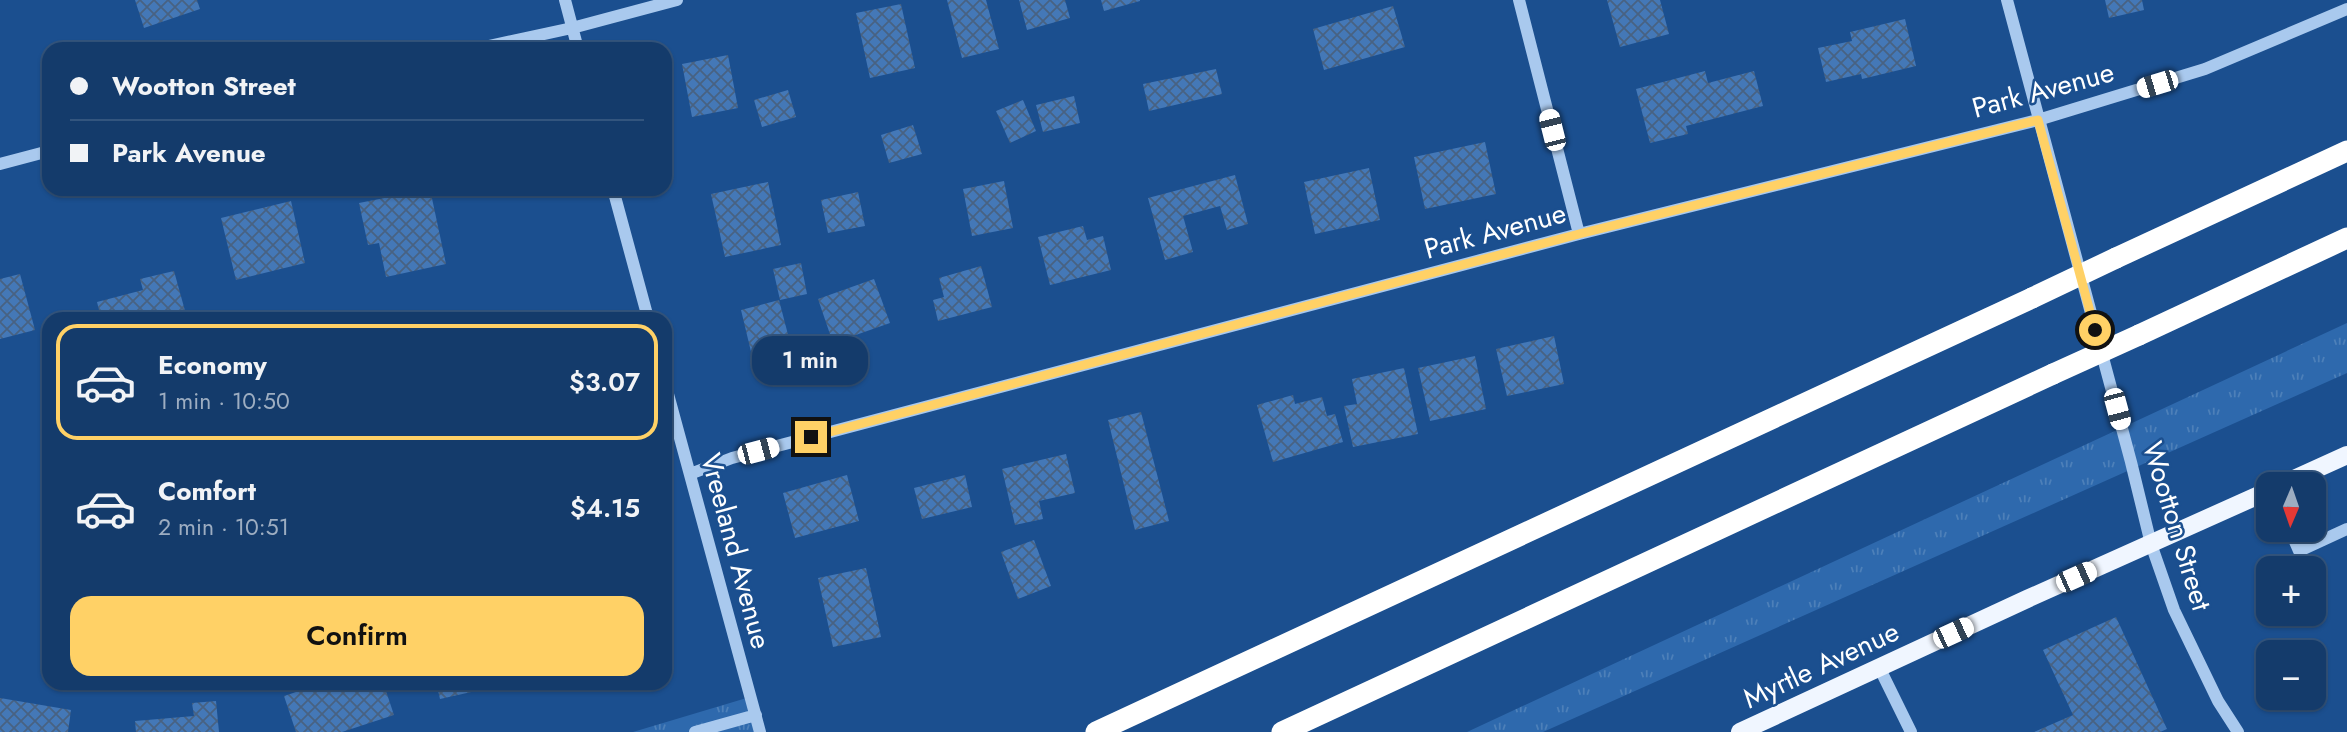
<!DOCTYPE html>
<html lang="en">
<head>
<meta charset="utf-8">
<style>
  body { margin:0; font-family:Jost,sans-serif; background:#214673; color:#f1f3f6; height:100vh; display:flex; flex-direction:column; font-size:26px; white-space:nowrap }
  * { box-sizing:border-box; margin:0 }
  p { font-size:23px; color:#9dadc1 }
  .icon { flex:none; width:38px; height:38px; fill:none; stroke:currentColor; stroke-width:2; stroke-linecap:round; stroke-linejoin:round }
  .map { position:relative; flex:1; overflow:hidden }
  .panel { position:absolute; left:42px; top:312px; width:630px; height:378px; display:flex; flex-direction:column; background:#143b6b; border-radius:21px; box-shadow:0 2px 5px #0004,0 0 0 2px #33557e }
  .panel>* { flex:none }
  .guide { position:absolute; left:42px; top:42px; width:630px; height:154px; border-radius:21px; box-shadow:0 2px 5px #0004,0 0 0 2px #33557e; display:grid; align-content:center; height:154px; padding:0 28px; background:#143b6b }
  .needle { width:46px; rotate:182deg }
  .fabs { position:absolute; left:2256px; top:472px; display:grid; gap:14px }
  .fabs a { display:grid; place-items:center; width:70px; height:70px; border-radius:14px; background:#143b6b; box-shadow:0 2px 5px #0004,0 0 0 2px #33557e; font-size:35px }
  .end { position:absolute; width:32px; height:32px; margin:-16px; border:9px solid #ffd166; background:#111; box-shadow:0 0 0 4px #111 }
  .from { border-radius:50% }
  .bubble { position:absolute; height:49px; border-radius:21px; background:#143b6b; box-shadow:0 2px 5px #0004,0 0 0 2px #33557e; font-size:23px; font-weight:600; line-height:49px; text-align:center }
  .car { position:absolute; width:21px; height:42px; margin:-21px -10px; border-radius:9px; box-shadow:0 0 5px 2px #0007; background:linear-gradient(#fff 24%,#345 0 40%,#fff 0 76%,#345 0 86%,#fff 0) }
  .guide b { display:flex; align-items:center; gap:24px; height:66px; font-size:26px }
  .guide b+b { border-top:2px solid #33557e }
  .guide i { width:18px; height:18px; background:#f1f3f6 }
  ul { padding:12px 0 0; list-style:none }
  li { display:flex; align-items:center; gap:21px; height:116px; margin:0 14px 10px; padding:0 14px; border:4px solid transparent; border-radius:21px }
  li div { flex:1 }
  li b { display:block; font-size:26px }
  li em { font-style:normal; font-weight:600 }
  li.selected { border-color:#ffd166 }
  li>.icon { width:63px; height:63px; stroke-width:1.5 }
  .primary-button { display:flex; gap:14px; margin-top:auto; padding:14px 28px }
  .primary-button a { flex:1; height:80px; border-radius:21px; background:#ffd166; color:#111; font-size:28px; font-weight:600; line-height:80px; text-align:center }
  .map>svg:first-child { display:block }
</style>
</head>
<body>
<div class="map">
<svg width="2347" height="732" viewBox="0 0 2347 732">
  <defs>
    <pattern id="grass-tufts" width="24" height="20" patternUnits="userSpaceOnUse" patternTransform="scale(1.75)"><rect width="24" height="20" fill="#2e69ad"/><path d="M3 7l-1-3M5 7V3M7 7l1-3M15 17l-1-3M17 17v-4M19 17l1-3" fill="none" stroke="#4d80b9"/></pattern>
    <pattern id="building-cross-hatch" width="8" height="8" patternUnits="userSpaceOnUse" patternTransform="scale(1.75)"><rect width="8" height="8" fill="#4478b7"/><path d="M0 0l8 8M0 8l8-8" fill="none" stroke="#486282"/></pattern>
  </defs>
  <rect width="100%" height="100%" fill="#1b4f8f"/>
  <path fill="url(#grass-tufts)" d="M 2347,323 L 2347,373 L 1543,732 L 1467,732 Z
    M 750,697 L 759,732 L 633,732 Z"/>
  <path fill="url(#building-cross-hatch)" d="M 135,0 L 197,0 L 200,9 L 144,28 Z
    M 947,0 L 986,0 L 999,49 L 962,58 Z
    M 1019,0 L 1065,0 L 1070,18 L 1027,30 Z
    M 1101,0 L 1140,0 L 1140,1 L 1104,11 Z
    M 1607,0 L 1660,0 L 1669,34 L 1620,47 Z
    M 2105,0 L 2142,0 L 2144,10 L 2109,18 Z
    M 901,4 L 915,68 L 870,78 L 856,13 Z
    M 1393,6 L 1405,47 L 1324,70 L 1313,29 Z
    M 1905,19 L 1916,66 L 1862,79 L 1861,74 L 1826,82 L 1818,48 L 1852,41 L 1850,32 Z
    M 728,55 L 738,108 L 692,117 L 682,64 Z
    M 1216,69 L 1222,94 L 1149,111 L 1143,84 Z
    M 1705,71 L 1708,83 L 1754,71 L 1763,106 L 1686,126 L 1688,134 L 1650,143 L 1636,89 Z
    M 788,90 L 796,117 L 762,127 L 754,100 Z
    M 1074,96 L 1080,123 L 1043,132 L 1036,105 Z
    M 1023,100 L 1036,131 L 1010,143 L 996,111 Z
    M 913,125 L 922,154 L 889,163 L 881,135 Z
    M 1485,142 L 1496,194 L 1425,209 L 1414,157 Z
    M 1369,168 L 1380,220 L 1315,234 L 1304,182 Z
    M 1235,175 L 1248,224 L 1227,230 L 1220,206 L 1183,216 L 1193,252 L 1165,260 L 1148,198 Z
    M 1004,181 L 1013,228 L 972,236 L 963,189 Z
    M 768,182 L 781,245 L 725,257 L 711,194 Z
    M 430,189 L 446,264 L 386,277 L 379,243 L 368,245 L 359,203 Z
    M 858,192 L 865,226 L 828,233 L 821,200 Z
    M 291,201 L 305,263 L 236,280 L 221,218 Z
    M 1083,226 L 1087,240 L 1103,236 L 1111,270 L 1050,285 L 1038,237 Z
    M 801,263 L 807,294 L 780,300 L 773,269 Z
    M 981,266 L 992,307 L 938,321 L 933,300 L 944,297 L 939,278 Z
    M 174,271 L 187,318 L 101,318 L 97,302 L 143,290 L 140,279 Z
    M 20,274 L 35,330 L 0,339 L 0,279 Z
    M 874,279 L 890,323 L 833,343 L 818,299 Z
    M 779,300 L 792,350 L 753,360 L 741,310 Z
    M 1554,336 L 1564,384 L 1507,396 L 1496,349 Z
    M 1475,356 L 1486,409 L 1430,421 L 1418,368 Z
    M 1404,368 L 1418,434 L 1353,447 L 1344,406 L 1357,404 L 1352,379 Z
    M 1293,395 L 1295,404 L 1322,397 L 1327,416 L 1335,414 L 1343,442 L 1273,462 L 1257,405 Z
    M 1141,412 L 1169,521 L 1135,530 L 1108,420 Z
    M 1066,454 L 1075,493 L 1039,501 L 1043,519 L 1015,525 L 1002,469 Z
    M 847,475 L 859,521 L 795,538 L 783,493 Z
    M 965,475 L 972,507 L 922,519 L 914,488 Z
    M 1034,540 L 1051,586 L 1018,599 L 1001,552 Z
    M 866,568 L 881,637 L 833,647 L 818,578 Z
    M 2116,617 L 2167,729 L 2160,732 L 2034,732 L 2073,715 L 2043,650 Z
    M 326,682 L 383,682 L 394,715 L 342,732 L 296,732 L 284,696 Z
    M 436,682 L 507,682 L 507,684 L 440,699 Z
    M 0,698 L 71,710 L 68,732 L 0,732 Z
    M 216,701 L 219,732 L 136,732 L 135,721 L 194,716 L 192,703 Z"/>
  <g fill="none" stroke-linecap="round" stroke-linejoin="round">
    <path stroke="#a9c9ee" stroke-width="12" d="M 565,0 L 578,49
      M 1519,0 L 1579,234
      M 2007,0 L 2131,462 L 2151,544 L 2174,610 L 2218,701 L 2238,732
      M 475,49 L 572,28 L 677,0
      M 0,164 L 49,151
      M 613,189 L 648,318
      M 665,383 L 760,732
      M 690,474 L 732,458 L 1579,234 L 2038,120 L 2205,69 L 2347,9
      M 2290,530 L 2299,551 L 2347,529
      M 1879,667 L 1911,732
      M 695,732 L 756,715"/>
    <path stroke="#f0f6ff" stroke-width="18" d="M 2281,485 L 2347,455
      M 1740,732 L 2027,599 L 2268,491"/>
    <path stroke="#fff" stroke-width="21" d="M 2116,258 L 2347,151
      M 2139,335 L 2347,238
      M 1096,732 L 2032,298
      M 1282,732 L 2053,374"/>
    <path stroke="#fff" stroke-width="21" d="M 2032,298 L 2116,258
      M 2053,374 L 2139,335"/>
  </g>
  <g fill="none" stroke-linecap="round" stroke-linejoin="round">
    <path stroke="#ffd166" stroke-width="9" d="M 811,437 L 1579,234 L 2038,120 L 2095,330"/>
  </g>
  <g text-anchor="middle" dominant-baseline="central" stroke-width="5" stroke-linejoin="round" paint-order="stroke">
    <g font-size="28" fill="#fff" stroke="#1b4f8f">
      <text transform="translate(2043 90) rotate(-15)">Park Avenue</text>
      <text transform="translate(1495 231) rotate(-15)">Park Avenue</text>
      <text transform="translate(2177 526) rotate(73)">Wootton Street</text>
      <text transform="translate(736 551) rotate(75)">Vreeland Avenue</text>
      <text transform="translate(1821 665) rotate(-25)">Myrtle Avenue</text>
    </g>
  </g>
</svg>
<div class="fabs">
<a><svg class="needle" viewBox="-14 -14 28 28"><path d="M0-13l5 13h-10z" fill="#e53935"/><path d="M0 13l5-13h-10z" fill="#9dadc1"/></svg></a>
<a>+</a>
<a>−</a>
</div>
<i class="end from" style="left:2095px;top:330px"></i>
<i class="end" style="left:811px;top:437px"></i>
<div class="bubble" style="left:752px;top:336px;width:116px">1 min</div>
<i class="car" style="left:2157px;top:84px;rotate:253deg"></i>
<i class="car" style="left:1552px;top:130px;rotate:346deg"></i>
<i class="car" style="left:2117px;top:409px;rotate:165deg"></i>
<i class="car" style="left:758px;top:451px;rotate:75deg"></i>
<i class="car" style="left:2076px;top:577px;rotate:66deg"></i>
<i class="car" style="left:1953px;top:633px;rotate:65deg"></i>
<div class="guide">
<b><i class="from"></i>Wootton Street</b>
<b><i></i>Park Avenue</b>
</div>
<section class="panel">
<ul>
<li class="selected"><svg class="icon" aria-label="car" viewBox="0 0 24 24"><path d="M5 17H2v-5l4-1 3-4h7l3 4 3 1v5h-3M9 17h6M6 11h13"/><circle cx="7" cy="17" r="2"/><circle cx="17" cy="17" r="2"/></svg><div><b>Economy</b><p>1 min · 10:50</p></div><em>$3.07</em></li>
<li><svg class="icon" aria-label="car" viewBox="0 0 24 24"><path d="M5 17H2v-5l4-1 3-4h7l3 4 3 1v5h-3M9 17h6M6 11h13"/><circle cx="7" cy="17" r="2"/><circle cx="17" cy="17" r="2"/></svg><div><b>Comfort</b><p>2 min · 10:51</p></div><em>$4.15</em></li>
</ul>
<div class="primary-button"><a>Confirm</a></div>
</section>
</div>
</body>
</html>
